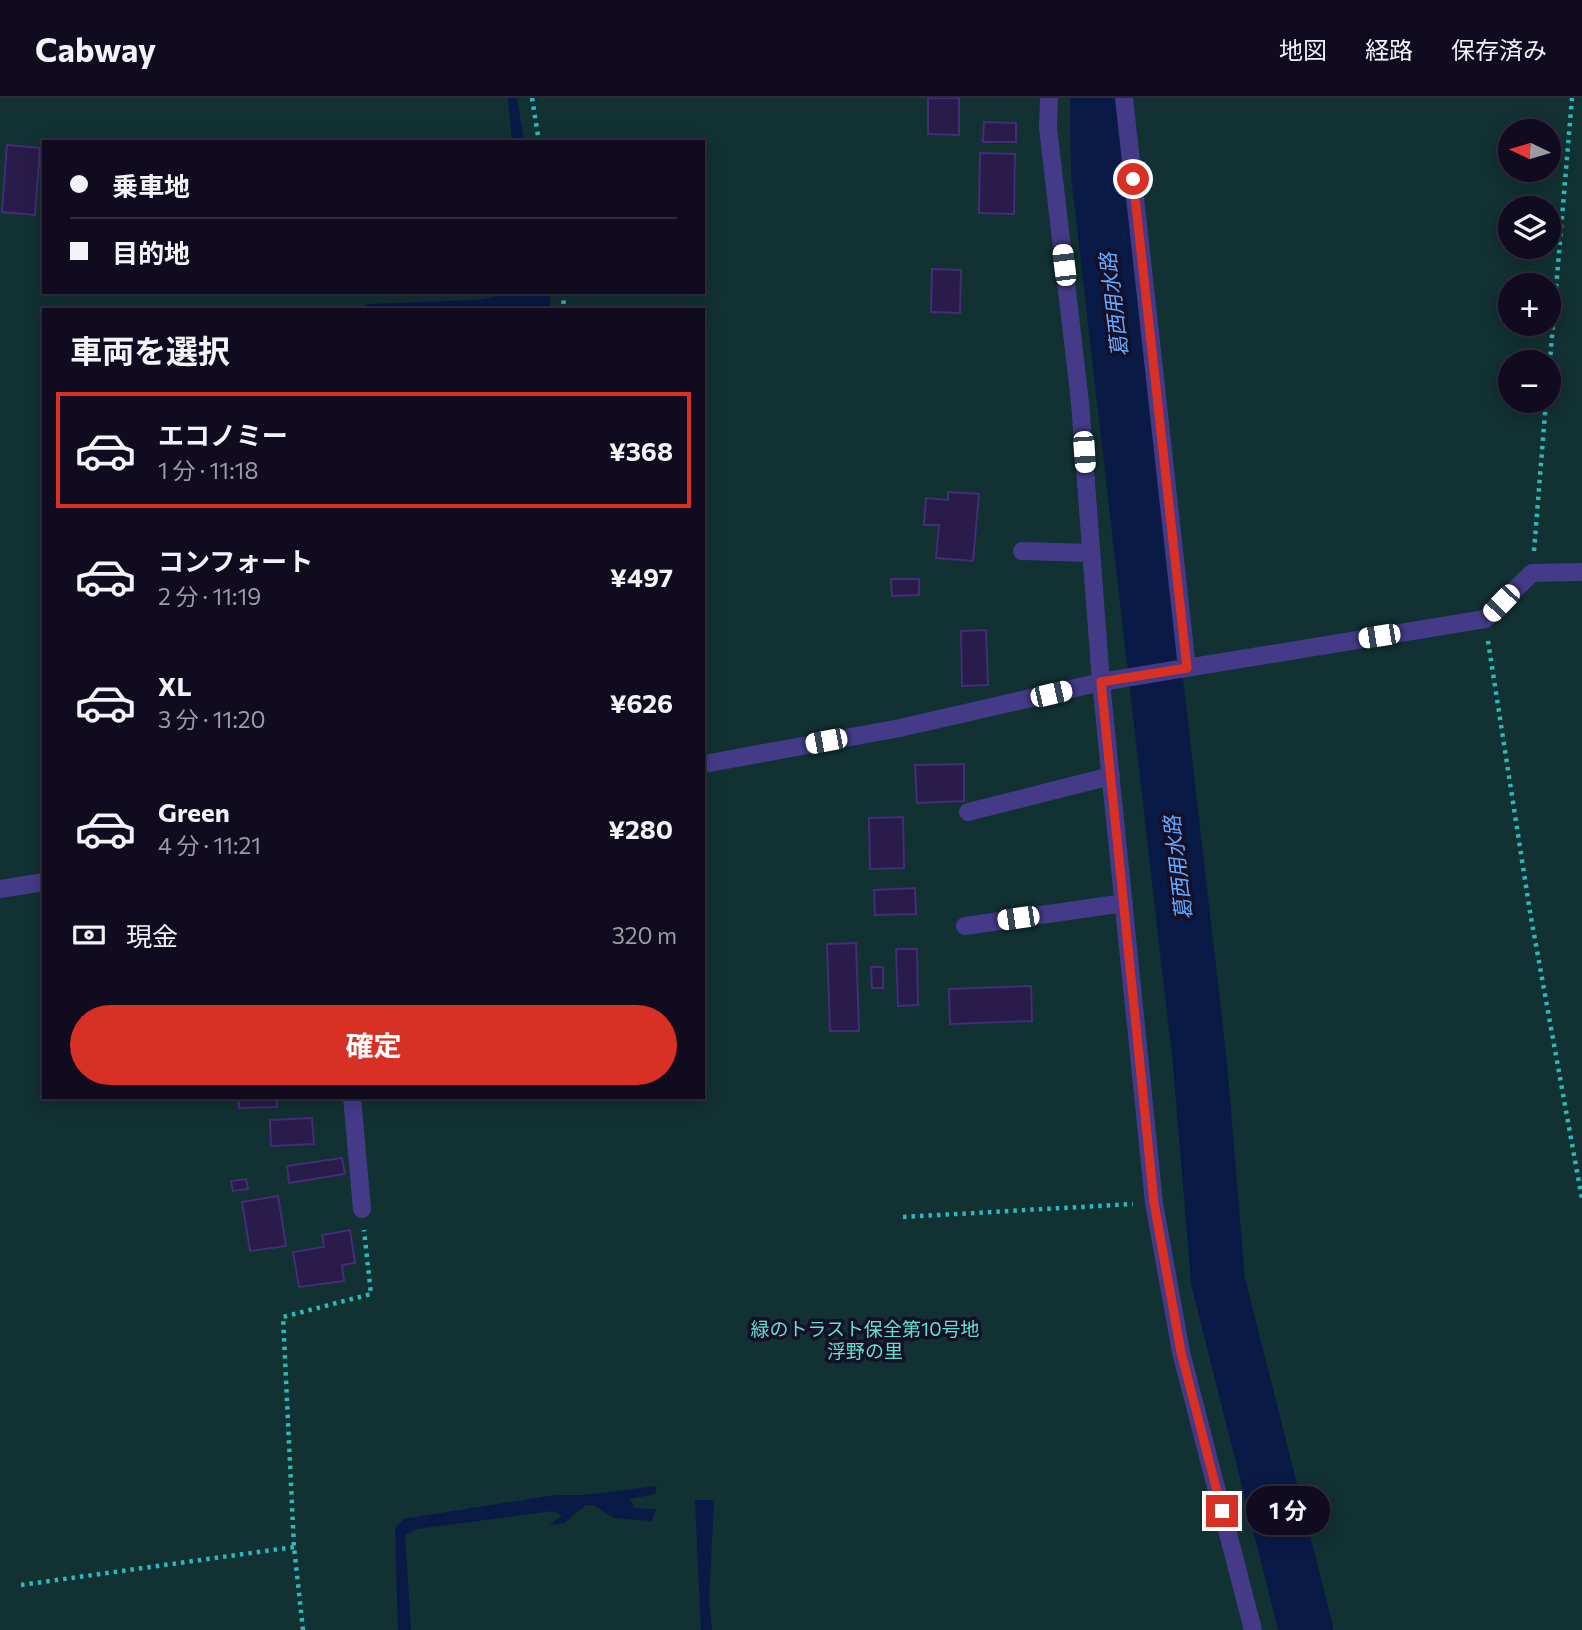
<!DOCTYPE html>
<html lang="ja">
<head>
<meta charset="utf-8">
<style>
  body { margin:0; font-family:Commissioner,"Noto Sans JP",sans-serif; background:#1e192b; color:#f1f3f6; height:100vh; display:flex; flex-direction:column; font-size:26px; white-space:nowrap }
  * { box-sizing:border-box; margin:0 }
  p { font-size:23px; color:#9c9ba4 }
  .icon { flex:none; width:38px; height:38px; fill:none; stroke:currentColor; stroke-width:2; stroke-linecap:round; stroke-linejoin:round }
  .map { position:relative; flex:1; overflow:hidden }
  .sheet { position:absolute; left:42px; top:210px; width:663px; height:791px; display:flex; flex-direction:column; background:#100b1e; border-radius:0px; box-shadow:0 4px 18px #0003,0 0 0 2px #302b3c }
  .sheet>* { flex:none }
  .top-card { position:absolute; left:42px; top:42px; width:663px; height:154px; border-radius:0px; box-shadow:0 4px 18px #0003,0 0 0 2px #302b3c; display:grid; align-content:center; height:154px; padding:0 28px; background:#100b1e }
  .needle { width:46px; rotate:275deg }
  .tools { position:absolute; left:1498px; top:21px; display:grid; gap:14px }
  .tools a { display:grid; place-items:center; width:63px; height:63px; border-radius:50%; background:#100b1e; box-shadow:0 4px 18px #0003,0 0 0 2px #302b3c; font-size:35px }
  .end { position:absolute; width:32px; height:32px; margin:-16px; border:9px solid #d93025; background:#fff; box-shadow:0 0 0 4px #fff }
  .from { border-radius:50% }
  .bubble { position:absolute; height:49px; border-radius:24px; background:#100b1e; box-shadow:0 4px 18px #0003,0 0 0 2px #302b3c; font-size:23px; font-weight:700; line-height:49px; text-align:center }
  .car { position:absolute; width:21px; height:42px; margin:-21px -10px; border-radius:9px; box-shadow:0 0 5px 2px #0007; background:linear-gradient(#fff 24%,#345 0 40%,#fff 0 76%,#345 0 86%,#fff 0) }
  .top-card b { display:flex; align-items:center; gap:24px; height:66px; font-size:26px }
  .top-card b+b { border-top:2px solid #302b3c }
  .top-card i { width:18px; height:18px; background:#f1f3f6 }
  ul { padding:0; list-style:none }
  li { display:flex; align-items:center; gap:21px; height:116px; margin:0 14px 10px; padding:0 14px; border:4px solid transparent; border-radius:0px }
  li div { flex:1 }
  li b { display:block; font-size:26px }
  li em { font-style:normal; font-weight:700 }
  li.selected { border-color:#d93025 }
  li>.icon { width:63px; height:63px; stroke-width:1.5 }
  h2 { padding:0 28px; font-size:32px; line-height:84px }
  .pay { display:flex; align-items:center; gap:18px; height:77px; padding:0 28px; font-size:26px }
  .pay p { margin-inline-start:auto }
  .cta { display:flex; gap:14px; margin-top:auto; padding:14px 28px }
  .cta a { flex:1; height:80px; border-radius:42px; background:#d93025; color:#fff; font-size:28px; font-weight:700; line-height:80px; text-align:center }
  header { display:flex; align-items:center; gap:42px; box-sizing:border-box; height:98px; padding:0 35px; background:#100b1e; border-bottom:2px solid #302b3c }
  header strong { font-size:33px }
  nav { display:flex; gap:38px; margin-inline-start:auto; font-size:24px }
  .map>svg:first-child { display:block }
</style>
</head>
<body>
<header>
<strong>Cabway</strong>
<nav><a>地図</a><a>経路</a><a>保存済み</a></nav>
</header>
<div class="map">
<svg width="1582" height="1532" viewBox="0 0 1582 1532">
  <rect width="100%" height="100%" fill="#160f28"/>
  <path fill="#123132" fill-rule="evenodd" d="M 0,0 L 1582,0 L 1582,1532 L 0,1532 ZM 1510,33 L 1549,33 L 1549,72 L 1510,72 ZM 44,44 L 704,44 L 704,194 L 44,194 ZM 1510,110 L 1549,110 L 1549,149 L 1510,149 ZM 1510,187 L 1549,187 L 1549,226 L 1510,226 ZM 44,212 L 704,212 L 704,999 L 44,999 ZM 1510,264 L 1549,264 L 1549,303 L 1510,303 Z"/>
  <path fill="#091a47" d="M 508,0 L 517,0 L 524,44 L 512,44 Z
    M 519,194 L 549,194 L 551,212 L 359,212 L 367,206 L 478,202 Z
    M 657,1388 L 655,1396 L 630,1401 L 634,1410 L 656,1411 L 652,1423 L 614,1420 L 593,1407 L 586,1407 L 564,1425 L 549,1427 L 562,1418 L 553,1413 L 417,1431 L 405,1437 L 411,1532 L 398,1532 L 395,1431 L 403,1421 L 555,1397 L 584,1397 Z
    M 695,1402 L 714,1402 L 709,1502 L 712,1532 L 701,1532 Z"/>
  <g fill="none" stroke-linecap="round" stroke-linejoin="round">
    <path stroke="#091a47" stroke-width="54" d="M 1097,0 L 1098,76 L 1200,966 L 1218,1183 L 1306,1532"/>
  </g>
  <path fill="#291b4a" stroke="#422d76" stroke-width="2" d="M 928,0 L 959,0 L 959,37 L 928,36 Z
    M 984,24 L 1016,25 L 1016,44 L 983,44 Z
    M 7,47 L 40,50 L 35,117 L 2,114 Z
    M 980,55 L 1015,56 L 1014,116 L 979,115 Z
    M 932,171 L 961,172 L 960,215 L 931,214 Z
    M 948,394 L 979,396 L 973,463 L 936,460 L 939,427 L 924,427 L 926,400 L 948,402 Z
    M 891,481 L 919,481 L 919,497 L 892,498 Z
    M 986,532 L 988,587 L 962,588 L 961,533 Z
    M 964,666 L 964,703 L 917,705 L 915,667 Z
    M 903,719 L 904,770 L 870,771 L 869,720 Z
    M 915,790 L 916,816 L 875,817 L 874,792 Z
    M 856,845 L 859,933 L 830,933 L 827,846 Z
    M 896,851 L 917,851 L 918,907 L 898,908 Z
    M 871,869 L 883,869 L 883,890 L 872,890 Z
    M 1031,888 L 1032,923 L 950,926 L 949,891 Z
    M 239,999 L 276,999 L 277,1009 L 239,1010 Z
    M 312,1020 L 314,1046 L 271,1048 L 270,1022 Z
    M 342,1060 L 345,1076 L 289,1085 L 287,1068 Z
    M 246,1081 L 248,1091 L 233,1093 L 231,1083 Z
    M 278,1098 L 286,1148 L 250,1153 L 242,1104 Z
    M 350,1132 L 355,1165 L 342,1167 L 344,1183 L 299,1189 L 293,1154 L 324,1149 L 322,1137 Z"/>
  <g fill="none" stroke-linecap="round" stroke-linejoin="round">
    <path stroke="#2db8bc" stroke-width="4.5" stroke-dasharray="3.5 5" stroke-linecap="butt" d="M 532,0 L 539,44
      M 563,194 L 564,212
      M 1549,274 L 1572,0
      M 1534,453 L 1546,303
      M 1488,543 L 1530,814 L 1582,1101
      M 903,1119 L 1133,1106
      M 21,1487 L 294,1449
      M 303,1532 L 294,1449 L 283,1219 L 371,1196 L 364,1132"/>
    <path stroke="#443a88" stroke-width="18" d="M 1049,0 L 1048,30 L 1080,304 L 1101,584 L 1154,1105 L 1181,1254 L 1253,1532
      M 1124,0 L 1187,570
      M 1022,453 L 1091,455
      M 704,666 L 900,630 L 1101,584 L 1485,521 L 1532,475 L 1582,474
      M 968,714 L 1111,678
      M 0,791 L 44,784
      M 965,828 L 1124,805
      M 352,999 L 362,1111"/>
  </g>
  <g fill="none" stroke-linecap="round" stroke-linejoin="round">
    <path stroke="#d93025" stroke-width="9" d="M 1133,81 L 1187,570 L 1101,584 L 1154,1105 L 1181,1254 L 1222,1413"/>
  </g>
  <g text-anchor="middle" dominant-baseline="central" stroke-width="7" stroke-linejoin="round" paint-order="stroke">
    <g font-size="19" fill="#5fe2ce" stroke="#160f28">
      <text x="865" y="1230">緑のトラスト保全第10号地<tspan x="865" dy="22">浮野の里</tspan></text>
    </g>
    <g font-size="21" font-style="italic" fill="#65aaff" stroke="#160f28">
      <text transform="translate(1113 207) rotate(-97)">葛西用水路</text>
      <text transform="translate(1177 770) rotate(-97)">葛西用水路</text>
    </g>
  </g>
</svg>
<div class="tools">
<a><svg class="needle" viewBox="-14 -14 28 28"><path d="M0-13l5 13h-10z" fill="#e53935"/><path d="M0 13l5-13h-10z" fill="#9c9ba4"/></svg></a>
<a><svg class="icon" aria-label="layers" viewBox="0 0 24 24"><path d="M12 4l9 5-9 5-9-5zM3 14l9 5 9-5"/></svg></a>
<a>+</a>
<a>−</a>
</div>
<i class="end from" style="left:1133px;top:81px"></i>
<i class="end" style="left:1222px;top:1413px"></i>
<div class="bubble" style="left:1246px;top:1388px;width:84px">1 分</div>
<i class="car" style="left:1064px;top:167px;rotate:353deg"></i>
<i class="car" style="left:1084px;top:354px;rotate:176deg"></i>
<i class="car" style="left:1501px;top:505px;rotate:224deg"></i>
<i class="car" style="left:1379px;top:538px;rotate:261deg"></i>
<i class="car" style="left:1051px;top:596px;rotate:77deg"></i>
<i class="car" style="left:826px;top:643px;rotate:259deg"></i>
<i class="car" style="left:1018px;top:820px;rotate:262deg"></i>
<div class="top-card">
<b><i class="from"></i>乗車地</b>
<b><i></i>目的地</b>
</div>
<section class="sheet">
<h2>車両を選択</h2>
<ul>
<li class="selected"><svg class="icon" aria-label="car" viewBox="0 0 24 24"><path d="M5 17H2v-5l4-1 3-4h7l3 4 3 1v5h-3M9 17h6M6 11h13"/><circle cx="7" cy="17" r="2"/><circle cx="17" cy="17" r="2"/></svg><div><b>エコノミー</b><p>1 分 · 11:18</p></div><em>¥368</em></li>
<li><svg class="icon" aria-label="car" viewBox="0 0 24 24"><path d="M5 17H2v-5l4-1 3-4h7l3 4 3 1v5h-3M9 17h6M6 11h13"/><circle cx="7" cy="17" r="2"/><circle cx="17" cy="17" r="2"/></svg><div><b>コンフォート</b><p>2 分 · 11:19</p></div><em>¥497</em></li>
<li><svg class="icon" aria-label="car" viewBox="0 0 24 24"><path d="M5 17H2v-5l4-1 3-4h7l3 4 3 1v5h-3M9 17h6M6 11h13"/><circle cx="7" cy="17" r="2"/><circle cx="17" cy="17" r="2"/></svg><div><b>XL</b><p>3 分 · 11:20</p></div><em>¥626</em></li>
<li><svg class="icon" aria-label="car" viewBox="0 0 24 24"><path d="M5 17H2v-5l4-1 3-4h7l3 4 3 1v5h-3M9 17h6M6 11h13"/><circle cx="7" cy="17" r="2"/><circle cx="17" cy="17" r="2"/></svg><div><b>Green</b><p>4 分 · 11:21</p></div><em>¥280</em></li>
</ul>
<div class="pay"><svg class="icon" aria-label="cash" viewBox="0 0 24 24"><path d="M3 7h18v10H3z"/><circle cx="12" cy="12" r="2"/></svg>現金<p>320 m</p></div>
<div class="cta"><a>確定</a></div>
</section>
</div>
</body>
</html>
